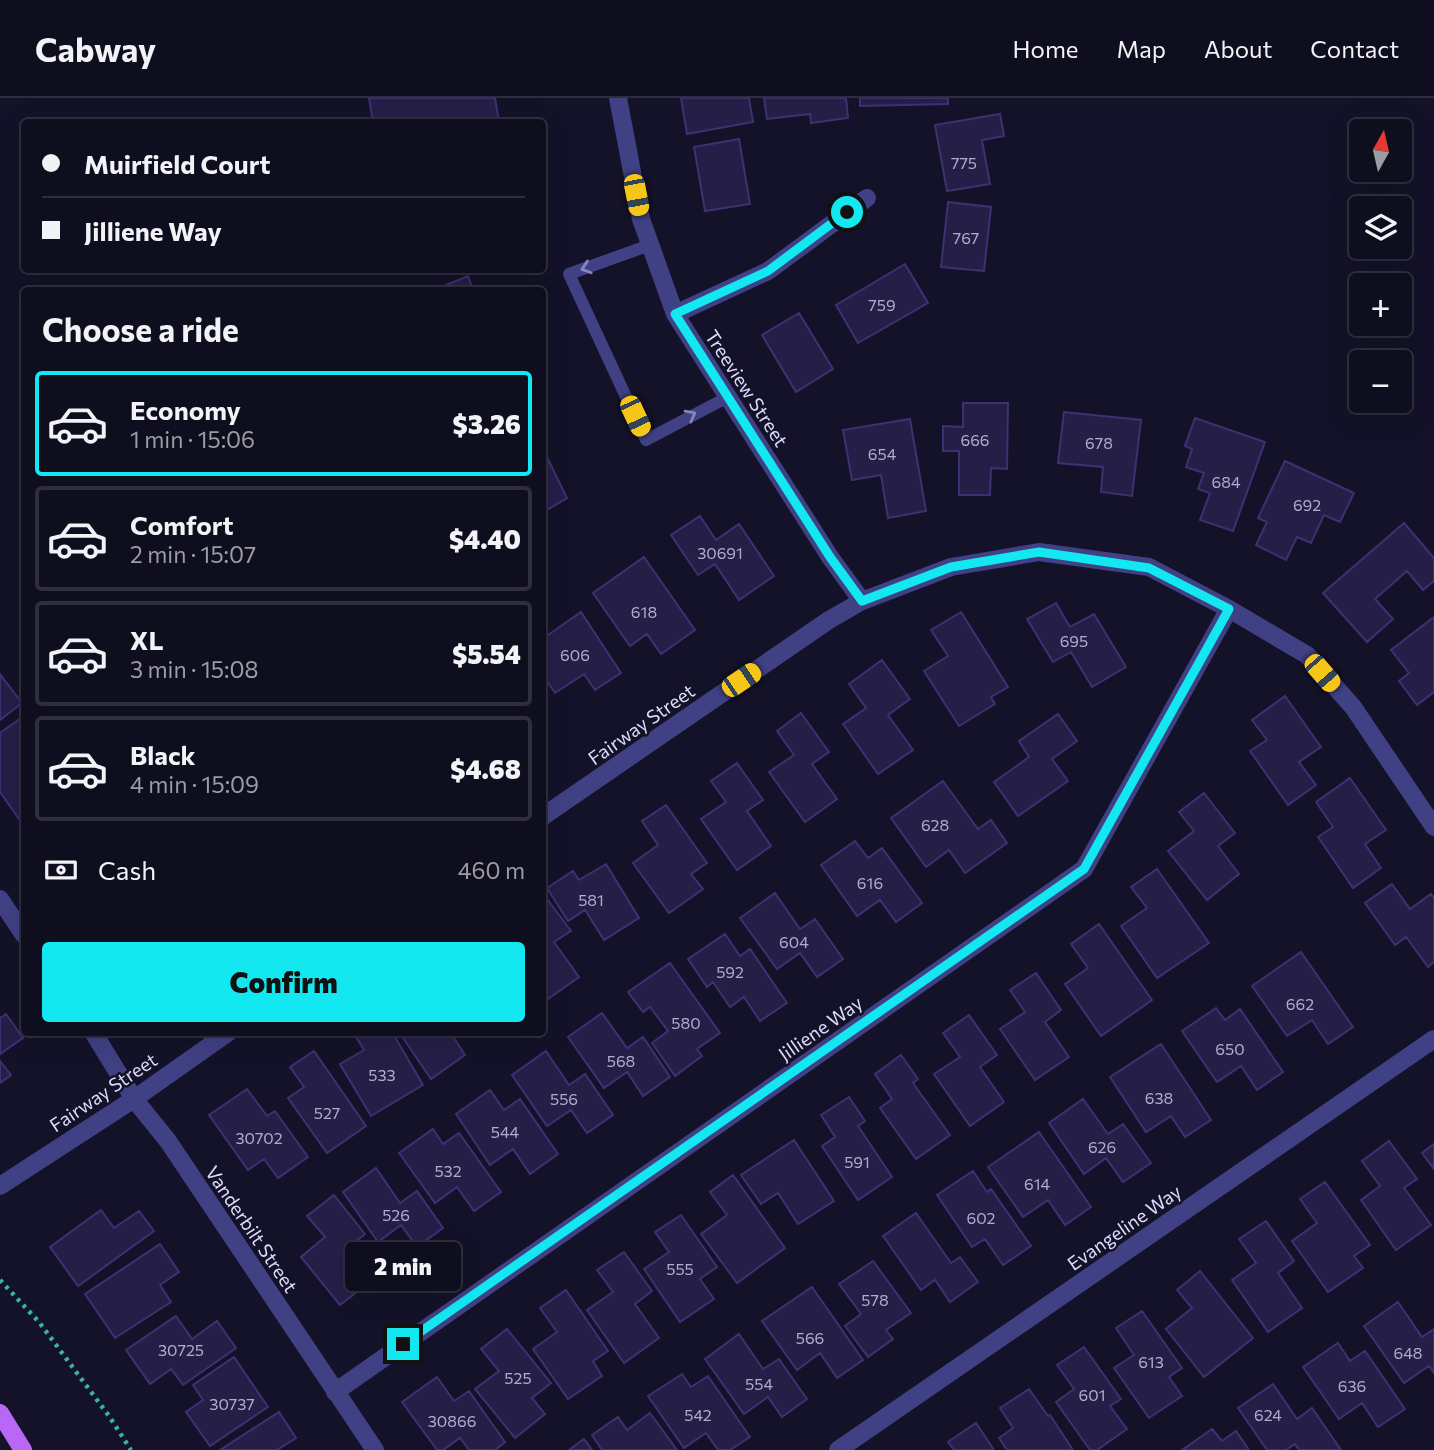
<!DOCTYPE html>
<html lang="en">
<head>
<meta charset="utf-8">
<style>
  body { margin:0; font-family:Commissioner,sans-serif; background:#1d1c2b; color:#f1f3f6; height:100vh; display:flex; flex-direction:column; font-size:26px; white-space:nowrap }
  * { box-sizing:border-box; margin:0 }
  p { font-size:23px; color:#9b9ca4 }
  .icon { flex:none; width:38px; height:38px; fill:none; stroke:currentColor; stroke-width:2; stroke-linecap:round; stroke-linejoin:round }
  .map { position:relative; flex:1; overflow:hidden }
  .panel { position:absolute; left:21px; top:189px; width:525px; height:749px; display:flex; flex-direction:column; background:#0f0e1e; border-radius:7px; box-shadow:0 7px 28px #0002,0 0 0 2px #2f2e3c }
  .panel>* { flex:none }
  .hud { position:absolute; left:21px; top:21px; width:525px; height:154px; border-radius:7px; box-shadow:0 7px 28px #0002,0 0 0 2px #2f2e3c; display:grid; align-content:center; height:154px; padding:0 21px; background:#0f0e1e }
  .needle { width:46px; rotate:8deg }
  .buttons { position:absolute; left:1349px; top:21px; display:grid; gap:14px }
  .buttons a { display:grid; place-items:center; width:63px; height:63px; border-radius:7px; background:#0f0e1e; box-shadow:0 7px 28px #0002,0 0 0 2px #2f2e3c; font-size:35px }
  .end { position:absolute; width:32px; height:32px; margin:-16px; border:9px solid #13e8f1; background:#111; box-shadow:0 0 0 4px #111 }
  .from { border-radius:50% }
  .bubble { position:absolute; height:49px; border-radius:7px; background:#0f0e1e; box-shadow:0 7px 28px #0002,0 0 0 2px #2f2e3c; font-size:23px; font-weight:800; line-height:49px; text-align:center }
  .car { position:absolute; width:21px; height:42px; margin:-21px -10px; border-radius:9px; box-shadow:0 0 5px 2px #0007; background:linear-gradient(#f5c518 24%,#345 0 40%,#f5c518 0 76%,#345 0 86%,#f5c518 0) }
  .hud b { display:flex; align-items:center; gap:24px; height:66px; font-size:26px }
  .hud b+b { border-top:2px solid #2f2e3c }
  .hud i { width:18px; height:18px; background:#f1f3f6 }
  ul { padding:0; list-style:none }
  li { display:flex; align-items:center; gap:21px; height:105px; margin:0 14px 10px; padding:0 7px; border:4px solid #2f2e3c; border-radius:7px }
  li div { flex:1 }
  li b { display:block; font-size:26px }
  li em { font-style:normal; font-weight:800 }
  li.on { border-color:#13e8f1 }
  li>.icon { width:63px; height:63px; stroke-width:1.5 }
  h2 { padding:0 21px; font-size:32px; line-height:84px }
  .pay { display:flex; align-items:center; gap:18px; height:77px; padding:0 21px; font-size:26px }
  .pay p { margin-inline-start:auto }
  .cta { display:flex; gap:14px; margin-top:auto; padding:14px 21px }
  .cta a { flex:1; height:80px; border-radius:7px; background:#13e8f1; color:#111; font-size:28px; font-weight:800; line-height:80px; text-align:center }
  header { display:flex; align-items:center; gap:42px; box-sizing:border-box; height:98px; padding:0 35px; background:#0f0e1e; border-bottom:2px solid #2f2e3c }
  header strong { font-size:33px }
  nav { display:flex; gap:38px; margin-inline-start:auto; font-size:24px }
  .map>svg:first-child { display:block }
</style>
</head>
<body>
<header>
<strong>Cabway</strong>
<nav><a>Home</a><a>Map</a><a>About</a><a>Contact</a></nav>
</header>
<div class="map">
<svg width="1434" height="1352" viewBox="0 0 1434 1352">
  <rect width="100%" height="100%" fill="#141228"/>
  <path fill="#251f48" stroke="#3b3272" stroke-width="2" d="M 369,0 L 495,0 L 499,24 L 373,24 Z
    M 681,0 L 749,0 L 753,24 L 687,36 Z
    M 764,0 L 846,0 L 848,20 L 811,25 L 810,16 L 767,21 Z
    M 860,0 L 948,0 L 948,6 L 860,8 Z
    M 1000,16 L 1004,38 L 982,42 L 990,86 L 947,93 L 935,27 Z
    M 739,41 L 750,106 L 705,113 L 694,49 Z
    M 948,104 L 991,109 L 984,173 L 941,169 Z
    M 905,166 L 928,205 L 858,245 L 836,207 Z
    M 468,178 L 473,192 L 434,192 Z
    M 799,215 L 833,271 L 796,294 L 762,237 Z
    M 963,305 L 1008,305 L 1007,371 L 991,370 L 990,397 L 959,397 L 959,353 L 943,353 L 943,328 L 963,329 Z
    M 1064,314 L 1141,322 L 1132,398 L 1101,394 L 1103,369 L 1058,365 Z
    M 1195,320 L 1265,344 L 1233,433 L 1200,422 L 1210,395 L 1198,391 L 1204,375 L 1186,369 L 1192,351 L 1185,348 Z
    M 910,321 L 926,413 L 888,420 L 881,377 L 852,382 L 843,332 Z
    M 542,349 L 567,400 L 542,415 Z
    M 1285,363 L 1354,395 L 1340,424 L 1324,417 L 1311,445 L 1297,439 L 1286,462 L 1256,447 L 1267,424 L 1258,420 Z
    M 700,418 L 716,442 L 739,426 L 774,478 L 739,502 L 715,466 L 698,477 L 671,437 Z
    M 1404,425 L 1434,460 L 1434,483 L 1423,492 L 1407,473 L 1375,501 L 1393,521 L 1367,544 L 1323,495 Z
    M 644,459 L 695,532 L 661,556 L 647,536 L 630,548 L 593,495 Z
    M 1056,505 L 1070,529 L 1094,516 L 1126,569 L 1092,589 L 1071,554 L 1053,564 L 1027,521 Z
    M 581,514 L 621,575 L 595,592 L 584,576 L 555,595 L 542,576 L 542,529 L 548,537 Z
    M 961,514 L 1008,589 L 991,599 L 995,606 L 959,628 L 924,573 L 948,558 L 931,532 Z
    M 1434,519 L 1434,594 L 1417,607 L 1399,583 L 1409,575 L 1391,552 Z
    M 882,562 L 910,601 L 888,617 L 913,652 L 878,676 L 843,626 L 866,610 L 849,586 Z
    M 0,576 L 22,605 L 0,622 Z
    M 1285,598 L 1321,649 L 1299,664 L 1316,687 L 1288,707 L 1250,653 L 1267,642 L 1252,622 Z
    M 801,615 L 829,654 L 812,666 L 837,701 L 805,724 L 769,674 L 794,657 L 777,633 Z
    M 1058,616 L 1077,643 L 1052,661 L 1068,683 L 1018,718 L 994,684 L 1029,659 L 1019,643 Z
    M 24,618 L 24,722 L 21,724 L 0,694 L 0,635 Z
    M 737,665 L 763,702 L 747,713 L 771,748 L 737,772 L 701,721 L 726,704 L 711,683 Z
    M 1350,680 L 1386,732 L 1365,746 L 1381,770 L 1353,790 L 1318,739 L 1333,729 L 1316,704 Z
    M 943,683 L 978,731 L 991,722 L 1007,745 L 965,775 L 949,752 L 926,769 L 891,720 Z
    M 1204,695 L 1235,735 L 1218,748 L 1239,776 L 1207,802 L 1168,753 L 1194,733 L 1179,714 Z
    M 666,707 L 707,765 L 691,776 L 703,791 L 669,815 L 633,765 L 658,747 L 642,723 Z
    M 855,743 L 868,760 L 882,750 L 922,805 L 896,824 L 880,802 L 857,818 L 821,767 Z
    M 606,766 L 639,820 L 604,842 L 585,812 L 568,823 L 547,790 L 573,773 L 579,782 Z
    M 1157,771 L 1209,845 L 1157,880 L 1121,828 L 1147,810 L 1131,789 Z
    M 1392,786 L 1410,811 L 1431,796 L 1434,800 L 1434,864 L 1428,869 L 1406,839 L 1395,847 L 1365,805 Z
    M 542,794 L 571,833 L 554,844 L 579,879 L 545,903 L 542,899 Z
    M 775,795 L 800,831 L 815,821 L 843,861 L 817,879 L 800,855 L 777,871 L 740,820 Z
    M 1099,826 L 1152,902 L 1101,938 L 1065,886 L 1088,870 L 1071,846 Z
    M 725,836 L 740,858 L 750,851 L 787,905 L 760,923 L 744,899 L 730,909 L 713,884 L 707,889 L 688,861 Z
    M 1301,854 L 1353,929 L 1328,946 L 1312,922 L 1287,938 L 1252,888 Z
    M 670,865 L 720,935 L 697,951 L 702,958 L 675,978 L 652,945 L 668,933 L 650,909 L 643,914 L 628,894 Z
    M 1036,875 L 1061,912 L 1045,924 L 1069,959 L 1035,982 L 1000,931 L 1025,914 L 1010,892 Z
    M 1216,910 L 1225,922 L 1240,911 L 1283,974 L 1257,992 L 1241,968 L 1217,984 L 1182,933 Z
    M 602,915 L 627,950 L 643,939 L 670,979 L 643,998 L 627,974 L 604,990 L 568,939 Z
    M 6,916 L 23,940 L 0,956 L 0,920 Z
    M 969,917 L 997,957 L 980,969 L 1004,1004 L 970,1028 L 934,976 L 960,959 L 943,935 Z
    M 353,934 L 392,934 L 423,987 L 371,1018 L 340,966 L 364,952 Z
    M 399,934 L 450,934 L 465,957 L 431,981 Z
    M 1161,946 L 1211,1022 L 1185,1039 L 1171,1018 L 1146,1034 L 1110,979 Z
    M 314,953 L 366,1028 L 327,1055 L 288,1000 L 304,989 L 290,969 Z
    M 546,953 L 569,987 L 585,976 L 613,1017 L 587,1035 L 571,1012 L 547,1028 L 512,977 Z
    M 901,957 L 918,981 L 913,985 L 950,1037 L 916,1061 L 880,1010 L 892,1001 L 875,976 Z
    M 0,963 L 11,977 L 0,985 Z
    M 247,991 L 267,1018 L 275,1013 L 308,1059 L 278,1080 L 264,1061 L 248,1072 L 209,1017 Z
    M 490,992 L 504,1012 L 520,1001 L 558,1056 L 530,1076 L 513,1051 L 490,1067 L 456,1016 Z
    M 849,999 L 865,1023 L 858,1028 L 892,1079 L 858,1102 L 822,1048 L 835,1039 L 821,1017 Z
    M 1083,1001 L 1108,1036 L 1123,1026 L 1151,1065 L 1123,1084 L 1106,1060 L 1084,1076 L 1049,1025 Z
    M 433,1031 L 443,1046 L 459,1035 L 501,1094 L 474,1113 L 457,1089 L 435,1105 L 399,1055 Z
    M 1039,1034 L 1091,1109 L 1065,1127 L 1048,1102 L 1023,1119 L 988,1069 Z
    M 794,1042 L 834,1103 L 798,1126 L 778,1095 L 761,1106 L 741,1077 Z
    M 1389,1043 L 1417,1081 L 1404,1090 L 1431,1127 L 1396,1152 L 1361,1102 L 1380,1088 L 1362,1063 Z
    M 1434,1046 L 1434,1071 L 1422,1055 Z
    M 376,1070 L 400,1105 L 417,1093 L 443,1130 L 417,1149 L 401,1127 L 378,1144 L 343,1094 Z
    M 973,1073 L 987,1094 L 991,1091 L 1031,1148 L 1003,1167 L 985,1141 L 972,1149 L 937,1097 Z
    M 733,1077 L 785,1150 L 737,1185 L 701,1136 L 727,1117 L 710,1094 Z
    M 1325,1084 L 1370,1147 L 1354,1158 L 1363,1170 L 1328,1194 L 1292,1143 L 1317,1125 L 1300,1101 Z
    M 334,1097 L 365,1136 L 347,1150 L 372,1182 L 340,1207 L 301,1159 L 325,1139 L 307,1118 Z
    M 101,1112 L 114,1130 L 139,1113 L 154,1133 L 78,1188 L 50,1149 Z
    M 916,1115 L 951,1165 L 960,1159 L 978,1184 L 950,1204 L 935,1182 L 921,1192 L 883,1138 Z
    M 681,1117 L 717,1169 L 700,1181 L 714,1201 L 680,1224 L 644,1171 L 669,1154 L 655,1134 Z
    M 1266,1123 L 1294,1163 L 1278,1175 L 1302,1210 L 1268,1234 L 1232,1182 L 1256,1165 L 1239,1141 Z
    M 160,1146 L 179,1174 L 160,1187 L 171,1204 L 115,1240 L 85,1196 Z
    M 624,1154 L 652,1193 L 635,1206 L 659,1240 L 624,1265 L 587,1212 L 613,1194 L 597,1172 Z
    M 873,1163 L 911,1215 L 886,1232 L 893,1241 L 868,1259 L 845,1228 L 861,1216 L 839,1186 Z
    M 1200,1173 L 1253,1240 L 1204,1279 L 1166,1231 L 1192,1210 L 1177,1192 Z
    M 812,1189 L 863,1262 L 837,1280 L 820,1255 L 797,1272 L 762,1223 Z
    M 566,1192 L 608,1253 L 593,1263 L 602,1278 L 568,1301 L 533,1251 L 557,1234 L 540,1210 Z
    M 1398,1204 L 1422,1239 L 1434,1231 L 1434,1275 L 1429,1268 L 1404,1285 L 1364,1228 Z
    M 1142,1213 L 1182,1270 L 1169,1279 L 1182,1298 L 1149,1320 L 1114,1270 L 1134,1257 L 1116,1230 Z
    M 176,1218 L 192,1241 L 217,1223 L 236,1250 L 183,1287 L 171,1271 L 150,1286 L 126,1252 Z
    M 507,1231 L 551,1285 L 532,1300 L 545,1316 L 515,1340 L 475,1291 L 499,1273 L 481,1251 Z
    M 739,1236 L 763,1271 L 779,1261 L 807,1301 L 782,1319 L 768,1299 L 744,1316 L 705,1261 Z
    M 1338,1245 L 1350,1263 L 1365,1253 L 1405,1311 L 1378,1329 L 1362,1305 L 1339,1321 L 1303,1269 Z
    M 1084,1249 L 1121,1301 L 1110,1308 L 1127,1331 L 1097,1352 L 1090,1352 L 1056,1304 L 1074,1291 L 1057,1267 Z
    M 234,1259 L 268,1309 L 210,1348 L 186,1314 L 203,1302 L 193,1287 Z
    M 682,1276 L 691,1289 L 708,1278 L 750,1339 L 730,1352 L 718,1352 L 706,1335 L 684,1350 L 648,1298 Z
    M 437,1279 L 454,1303 L 469,1293 L 505,1344 L 495,1352 L 469,1352 L 460,1340 L 443,1352 L 437,1352 L 402,1304 Z
    M 1273,1286 L 1297,1321 L 1312,1310 L 1341,1352 L 1299,1352 L 1295,1346 L 1286,1352 L 1267,1352 L 1238,1310 Z
    M 1029,1291 L 1048,1318 L 1050,1317 L 1073,1352 L 1007,1352 L 999,1340 L 1013,1330 L 1000,1310 Z
    M 279,1314 L 296,1340 L 277,1352 L 220,1352 Z
    M 650,1315 L 677,1352 L 602,1352 L 592,1337 L 618,1319 L 627,1332 Z
    M 976,1325 L 994,1352 L 954,1352 L 948,1344 Z
    M 1212,1331 L 1222,1343 L 1236,1333 L 1249,1352 L 1182,1352 Z
    M 584,1341 L 592,1352 L 569,1352 Z"/>
  <g fill="none" stroke-linecap="round" stroke-linejoin="round">
    <path stroke="#38b4a5" stroke-width="4.5" stroke-dasharray="3.5 5" stroke-linecap="butt" d="M 0,1182 L 39,1224 L 109,1318 L 131,1352"/>
    <path stroke="#404184" stroke-width="12" d="M 650,147 L 569,176 L 646,342 L 728,299"/>
    <path stroke="#404184" stroke-width="18" d="M 618,0 L 641,121 L 675,216 L 830,459 L 862,503
      M 675,216 L 768,173 L 867,100
      M 542,719 L 829,522 L 862,503 L 951,469 L 1039,454 L 1149,469 L 1229,511 L 1307,557 L 1353,609 L 1434,729
      M 0,801 L 24,837
      M 93,934 L 134,1001 L 168,1043 L 375,1352
      M 0,1088 L 134,1001 L 229,934
      M 335,1294 L 1084,771 L 1229,511
      M 838,1352 L 1434,941"/>
    <path stroke="#b968f6" stroke-width="18" d="M 0,1315 L 23,1352"/>
  </g>
  <defs><path id="oneway-chevron" d="M-2-3.5L2.5 0L-2 3.5" fill="none" stroke-width="1.6" stroke-linecap="round" stroke-linejoin="round" transform="scale(1.75)"/></defs>
  <g stroke="#8786ba">
    <use href="#oneway-chevron" transform="translate(586 170) rotate(162)"/>
    <use href="#oneway-chevron" transform="translate(691 317) rotate(-28)"/>
  </g>
  <g fill="none" stroke-linecap="round" stroke-linejoin="round">
    <path stroke="#13e8f1" stroke-width="9" d="M 403,1246 L 1084,771 L 1229,511 L 1149,470 L 1039,454 L 951,469 L 862,503 L 830,459 L 675,216 L 768,173 L 847,114"/>
  </g>
  <g text-anchor="middle" dominant-baseline="central" stroke-width="5" stroke-linejoin="round" paint-order="stroke">
    <g font-size="16" fill="#afacd0">
      <text x="964" y="64">775</text>
      <text x="966" y="139">767</text>
      <text x="882" y="206">759</text>
      <text x="975" y="341">666</text>
      <text x="1099" y="344">678</text>
      <text x="882" y="355">654</text>
      <text x="1226" y="383">684</text>
      <text x="1307" y="406">692</text>
      <text x="720" y="454">30691</text>
      <text x="644" y="513">618</text>
      <text x="1074" y="542">695</text>
      <text x="575" y="556">606</text>
      <text x="935" y="726">628</text>
      <text x="870" y="784">616</text>
      <text x="591" y="801">581</text>
      <text x="794" y="843">604</text>
      <text x="730" y="873">592</text>
      <text x="1300" y="905">662</text>
      <text x="686" y="924">580</text>
      <text x="1230" y="950">650</text>
      <text x="621" y="962">568</text>
      <text x="382" y="976">533</text>
      <text x="1159" y="999">638</text>
      <text x="564" y="1000">556</text>
      <text x="327" y="1014">527</text>
      <text x="505" y="1033">544</text>
      <text x="259" y="1039">30702</text>
      <text x="1102" y="1048">626</text>
      <text x="857" y="1063">591</text>
      <text x="448" y="1072">532</text>
      <text x="1037" y="1085">614</text>
      <text x="396" y="1116">526</text>
      <text x="981" y="1119">602</text>
      <text x="680" y="1170">555</text>
      <text x="875" y="1201">578</text>
      <text x="810" y="1239">566</text>
      <text x="181" y="1251">30725</text>
      <text x="1408" y="1254">648</text>
      <text x="1151" y="1263">613</text>
      <text x="518" y="1279">525</text>
      <text x="759" y="1285">554</text>
      <text x="1352" y="1287">636</text>
      <text x="1092" y="1296">601</text>
      <text x="232" y="1305">30737</text>
      <text x="698" y="1316">542</text>
      <text x="1268" y="1316">624</text>
      <text x="452" y="1322">30866</text>
    </g>
    <g font-size="19" fill="#dddbfd" stroke="#141228">
      <text transform="translate(747 290) rotate(57)">Treeview Street</text>
      <text transform="translate(641 626) rotate(-35)">Fairway Street</text>
      <text transform="translate(820 930) rotate(-35)">Jilliene Way</text>
      <text transform="translate(103 994) rotate(-34)">Fairway Street</text>
      <text transform="translate(1124 1129) rotate(-35)">Evangeline Way</text>
      <text transform="translate(252 1131) rotate(56)">Vanderbilt Street</text>
    </g>
  </g>
</svg>
<div class="buttons">
<a><svg class="needle" viewBox="-14 -14 28 28"><path d="M0-13l5 13h-10z" fill="#e53935"/><path d="M0 13l5-13h-10z" fill="#9b9ca4"/></svg></a>
<a><svg class="icon" aria-label="layers" viewBox="0 0 24 24"><path d="M12 4l9 5-9 5-9-5zM3 14l9 5 9-5"/></svg></a>
<a>+</a>
<a>−</a>
</div>
<i class="end from" style="left:847px;top:114px"></i>
<i class="end" style="left:403px;top:1246px"></i>
<div class="bubble" style="left:345px;top:1144px;width:116px">2 min</div>
<i class="car" style="left:636px;top:97px;rotate:169deg"></i>
<i class="car" style="left:635px;top:318px;rotate:155deg"></i>
<i class="car" style="left:1322px;top:575px;rotate:139deg"></i>
<i class="car" style="left:741px;top:582px;rotate:56deg"></i>
<div class="hud">
<b><i class="from"></i>Muirfield Court</b>
<b><i></i>Jilliene Way</b>
</div>
<section class="panel">
<h2>Choose a ride</h2>
<ul>
<li class="on"><svg class="icon" aria-label="car" viewBox="0 0 24 24"><path d="M5 17H2v-5l4-1 3-4h7l3 4 3 1v5h-3M9 17h6M6 11h13"/><circle cx="7" cy="17" r="2"/><circle cx="17" cy="17" r="2"/></svg><div><b>Economy</b><p>1 min · 15:06</p></div><em>$3.26</em></li>
<li><svg class="icon" aria-label="car" viewBox="0 0 24 24"><path d="M5 17H2v-5l4-1 3-4h7l3 4 3 1v5h-3M9 17h6M6 11h13"/><circle cx="7" cy="17" r="2"/><circle cx="17" cy="17" r="2"/></svg><div><b>Comfort</b><p>2 min · 15:07</p></div><em>$4.40</em></li>
<li><svg class="icon" aria-label="car" viewBox="0 0 24 24"><path d="M5 17H2v-5l4-1 3-4h7l3 4 3 1v5h-3M9 17h6M6 11h13"/><circle cx="7" cy="17" r="2"/><circle cx="17" cy="17" r="2"/></svg><div><b>XL</b><p>3 min · 15:08</p></div><em>$5.54</em></li>
<li><svg class="icon" aria-label="car" viewBox="0 0 24 24"><path d="M5 17H2v-5l4-1 3-4h7l3 4 3 1v5h-3M9 17h6M6 11h13"/><circle cx="7" cy="17" r="2"/><circle cx="17" cy="17" r="2"/></svg><div><b>Black</b><p>4 min · 15:09</p></div><em>$4.68</em></li>
</ul>
<div class="pay"><svg class="icon" aria-label="cash" viewBox="0 0 24 24"><path d="M3 7h18v10H3z"/><circle cx="12" cy="12" r="2"/></svg>Cash<p>460 m</p></div>
<div class="cta"><a>Confirm</a></div>
</section>
</div>
</body>
</html>
